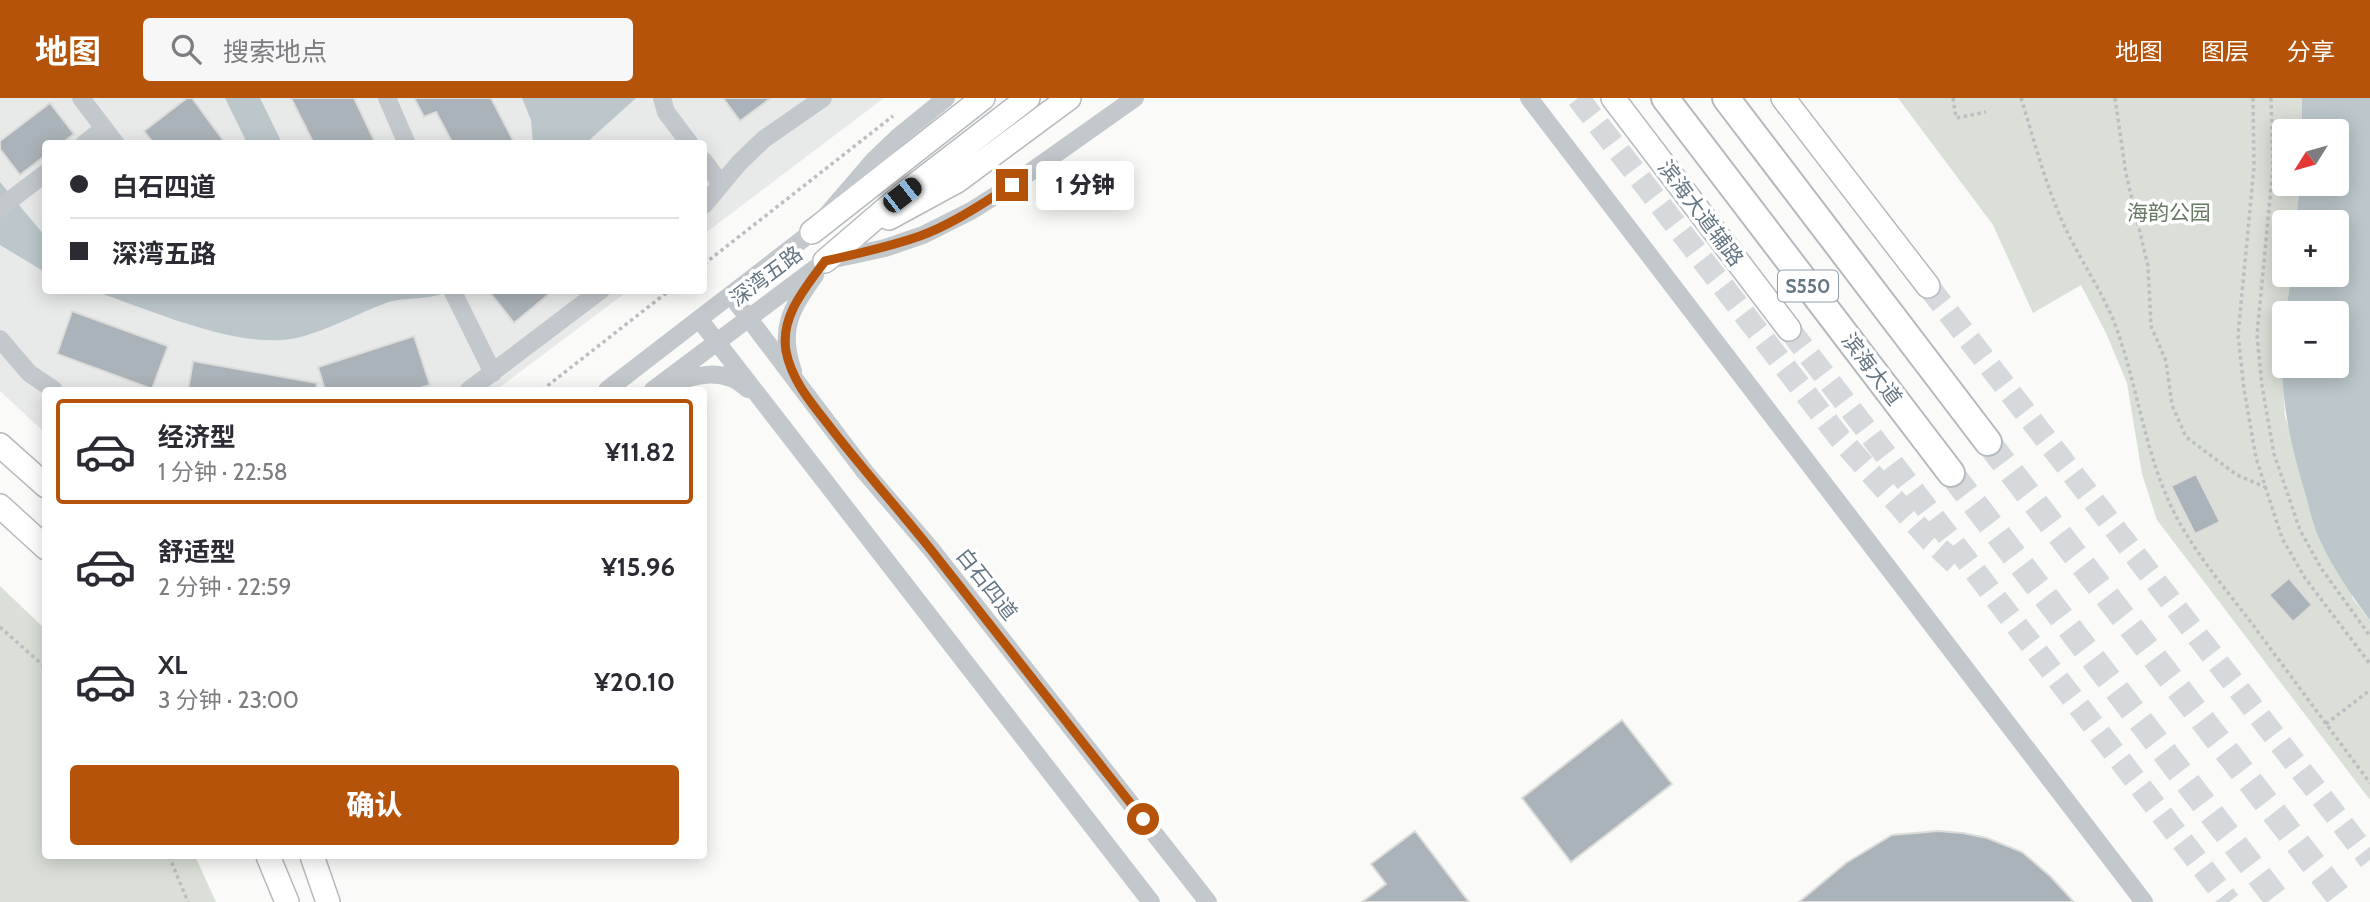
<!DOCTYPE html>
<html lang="zh">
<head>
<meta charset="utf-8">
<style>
  body { margin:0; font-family:Cabin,"Noto Sans SC",sans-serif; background:#f7f7f7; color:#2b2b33; height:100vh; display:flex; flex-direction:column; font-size:26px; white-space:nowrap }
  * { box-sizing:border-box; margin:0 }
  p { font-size:23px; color:#7c7c81 }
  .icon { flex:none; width:38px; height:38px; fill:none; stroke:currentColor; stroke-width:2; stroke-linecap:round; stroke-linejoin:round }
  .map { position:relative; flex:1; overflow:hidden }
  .sheet { position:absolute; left:42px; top:289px; width:665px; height:472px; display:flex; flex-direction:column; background:#fff; border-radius:7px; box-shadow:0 4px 18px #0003 }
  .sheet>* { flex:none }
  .banner { position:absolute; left:42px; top:42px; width:665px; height:154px; border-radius:7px; box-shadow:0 4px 18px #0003; display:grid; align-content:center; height:154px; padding:0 28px; background:#fff }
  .needle { width:46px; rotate:233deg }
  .fabs { position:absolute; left:2272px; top:21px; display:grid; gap:14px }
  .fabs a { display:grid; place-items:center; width:77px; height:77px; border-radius:7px; background:#fff; box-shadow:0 4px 18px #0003; font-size:35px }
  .end { position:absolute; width:32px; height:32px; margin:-16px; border:9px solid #b45309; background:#fff; box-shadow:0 0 0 4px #fff }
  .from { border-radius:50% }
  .bubble { position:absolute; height:49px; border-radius:7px; background:#fff; box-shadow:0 4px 18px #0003; font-size:23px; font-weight:800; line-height:49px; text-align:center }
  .car { position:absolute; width:21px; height:42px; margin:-21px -10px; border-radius:9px; box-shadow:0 0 5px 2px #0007; background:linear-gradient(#222 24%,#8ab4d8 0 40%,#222 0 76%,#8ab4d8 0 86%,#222 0) }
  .banner b { display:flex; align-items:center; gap:24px; height:66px; font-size:26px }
  .banner b+b { border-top:2px solid #e1e1e2 }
  .banner i { width:18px; height:18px; background:#2b2b33 }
  ul { padding:12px 0 0; list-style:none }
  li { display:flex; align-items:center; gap:21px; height:105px; margin:0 14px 10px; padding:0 14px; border:4px solid transparent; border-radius:7px }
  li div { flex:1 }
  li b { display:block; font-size:26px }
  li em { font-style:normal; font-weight:800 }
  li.current { border-color:#b45309 }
  li>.icon { width:63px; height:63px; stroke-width:1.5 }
  .cta { display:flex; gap:14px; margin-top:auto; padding:14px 28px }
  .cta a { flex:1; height:80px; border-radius:7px; background:#b45309; color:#fff; font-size:28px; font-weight:800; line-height:80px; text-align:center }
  header { display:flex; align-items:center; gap:42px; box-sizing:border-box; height:98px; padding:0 35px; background:#b45309; color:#fff }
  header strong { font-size:33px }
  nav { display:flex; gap:38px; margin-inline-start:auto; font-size:24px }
  .search { width:490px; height:63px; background:#f7f7f7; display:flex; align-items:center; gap:18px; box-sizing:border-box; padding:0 24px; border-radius:7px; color:#7c7c81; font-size:26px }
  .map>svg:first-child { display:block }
</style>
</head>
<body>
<header>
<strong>地图</strong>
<div class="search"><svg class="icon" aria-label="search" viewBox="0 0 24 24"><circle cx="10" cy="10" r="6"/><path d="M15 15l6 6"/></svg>搜索地点</div>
<nav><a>地图</a><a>图层</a><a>分享</a></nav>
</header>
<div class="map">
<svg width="2370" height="804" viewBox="0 0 2370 804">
  <rect width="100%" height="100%" fill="#fafaf8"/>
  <path fill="#e8e9e9" d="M 0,0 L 884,0 L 704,136 L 704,46 L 46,46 L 46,192 L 628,193 L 496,292 L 46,292 L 45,335 L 0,293 Z"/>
  <path fill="#dadfd7" d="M 1898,0 L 2302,0 L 2302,33 L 2284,33 L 2284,86 L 2300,86 L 2296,124 L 2284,124 L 2284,177 L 2291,177 L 2286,215 L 2284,215 L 2281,254 L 2285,319 L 2353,501 L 2370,522 L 2370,702 L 2157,422 L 2142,376 L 2127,285 L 2106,235 L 2081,187 L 2033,215 L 1993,127 Z
    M 0,488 L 45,531 L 46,758 L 195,758 L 216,804 L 0,804 Z"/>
  <path fill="#bbc7cb" d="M 225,0 L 260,0 L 282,45 L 247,45 Z
    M 522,0 L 636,0 L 585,46 L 533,45 L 531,22 Z
    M 2302,0 L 2370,0 L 2370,522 C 2351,497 2332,469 2319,440 C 2313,427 2310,412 2306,398 C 2290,345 2277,290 2284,233 L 2284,268 L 2336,268 L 2336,215 L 2286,215 L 2291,177 L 2336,177 L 2336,124 L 2296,124 L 2300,86 L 2336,86 L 2336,33 L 2302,33 Z
    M 0,84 L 45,138 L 45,174 L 0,147 Z
    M 141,192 L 154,195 L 177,192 L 448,193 C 431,203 405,198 386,205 C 356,216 321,236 291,241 C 234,250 148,211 94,193 Z"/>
  <path fill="#aab3b9" stroke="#dcdcda" stroke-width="2" d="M 187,0 L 192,0 L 226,46 L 154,46 L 144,33 Z
    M 291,0 L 354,0 L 376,46 L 314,46 Z
    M 414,0 L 491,0 L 515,46 L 453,46 L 436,14 L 424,19 Z
    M 723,0 L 771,0 L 740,23 Z
    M 50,5 L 74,36 L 61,46 L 46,46 L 46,57 L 20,77 L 0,51 L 0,43 Z
    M 488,192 L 554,192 L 514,225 Z
    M 72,213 L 168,248 L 152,291 L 57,256 Z
    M 414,238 L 430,287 L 413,292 L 325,292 L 318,269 Z
    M 193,263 L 317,285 L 316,292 L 188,292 Z
    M 2196,376 L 2220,424 L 2195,436 L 2171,388 Z
    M 2289,480 L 2312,507 L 2293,524 L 2269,497 Z
    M 1622,622 L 1672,686 L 1571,764 L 1522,700 Z
    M 1415,733 L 1469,804 L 1362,804 L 1386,786 L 1371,766 Z
    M 1938,733 L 1963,735 L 1987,740 L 2022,754 L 2050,778 L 2074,804 L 1799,804 L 1846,765 L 1892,737 Z"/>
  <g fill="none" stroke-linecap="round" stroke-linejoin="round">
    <path stroke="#d5d9db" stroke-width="23" stroke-dasharray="23 11" stroke-linecap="butt" d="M 1578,0 L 1839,339 L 1931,443 L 1955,465
      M 1928,188 L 2370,762
      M 1789,231 L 2229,804"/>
    <path stroke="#d5d9db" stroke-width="26" stroke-dasharray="26 13" stroke-linecap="butt" d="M 1988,344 L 2343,804
      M 1951,375 L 2279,804"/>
    <defs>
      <path id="major" d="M 1613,0 L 1789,231
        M 1783,0 L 1928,188
        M 889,120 L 957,83 L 1069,0
        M 812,134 L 983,0
        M 825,163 L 902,97 L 1028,0
        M 0,347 L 46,388
        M 0,408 L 46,450
        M 268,758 L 287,804
        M 312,758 L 328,804"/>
      <path id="highway" d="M 1665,0 L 1951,375
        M 1726,0 L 1988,344"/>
    </defs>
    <use href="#major" stroke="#b5babe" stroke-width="26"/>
    <use href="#highway" stroke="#b4b9bd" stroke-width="30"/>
    <path stroke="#bbbfc2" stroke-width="3.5" stroke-dasharray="3.5 3.5" stroke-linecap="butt" d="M 1953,0 L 1956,20 L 1986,14
      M 2021,0 C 2034,42 2045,85 2063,125 C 2079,161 2102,192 2116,229 C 2140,295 2146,368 2182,429 C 2201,462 2227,493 2250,523 C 2290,577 2330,631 2370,685
      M 2115,0 L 2126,76 L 2148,168 L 2151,228 L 2166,263 L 2172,307 L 2186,339 L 2237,377 L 2265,389
      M 2253,0 L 2254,69 L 2238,237 L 2244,291 L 2256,360 L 2282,440 L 2305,480 L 2370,566
      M 2271,0 L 2273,69 L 2257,237 L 2262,288 L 2274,356 L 2300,432 L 2321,470 L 2370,538
      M 704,166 L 893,18
      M 542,292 L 670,192
      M 0,529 L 46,570
      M 2326,626 L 2370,592
      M 169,758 L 188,804"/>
    <path stroke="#c3c8cc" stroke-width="18" d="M 81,0 L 116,46
      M 387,0 L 407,46
      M 662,0 L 666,14 L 690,46
      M 1529,0 L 2144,804
      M 84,46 L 104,30
      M 704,63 L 721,86
      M 26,90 L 46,75
      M 704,107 L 739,65 L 764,41 L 823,0
      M 452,192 L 493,275
      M 731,197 L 865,374 L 931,451 L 1208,804
      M 699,221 L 1151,804
      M 0,241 L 29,275 L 54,292
      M 793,273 C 778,231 791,211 815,177
      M 670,287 C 696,276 724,269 748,291
      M 469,292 L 601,192
      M 607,292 L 812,134 L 873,63 L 898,39 L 946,0
      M 653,292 L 825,163 L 885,150 L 923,137 L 971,113 L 1012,87 L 1135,0"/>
    <use href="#major" stroke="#fff" stroke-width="23"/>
    <use href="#highway" stroke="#fff" stroke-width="26"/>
    <path stroke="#c3c8cc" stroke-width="18" d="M 0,110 L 26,90"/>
  </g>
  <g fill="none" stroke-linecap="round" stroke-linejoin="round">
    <path stroke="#b45309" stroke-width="9" d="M 1012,87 C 983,105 953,126 920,138 C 889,149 857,156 825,163 C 806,189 780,218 786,253 C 792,285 815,309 834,334 C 866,375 900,413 932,453 C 1003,542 1072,632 1143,721"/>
  </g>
  <g text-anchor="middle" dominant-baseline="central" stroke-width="7" stroke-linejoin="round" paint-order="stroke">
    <rect fill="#fff" stroke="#939fa8" stroke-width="2" x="1778" y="172.5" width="60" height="31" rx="5"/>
    <g font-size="19" font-weight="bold" fill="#657683">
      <text x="1808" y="188">S550</text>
    </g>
    <g font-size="21" fill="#687a64" stroke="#fff">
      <text x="2169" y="114">海韵公园</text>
    </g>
    <g font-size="21" fill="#657683" stroke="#fff">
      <text transform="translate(1701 115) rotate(53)">滨海大道辅路</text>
      <text transform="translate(766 178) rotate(-37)">深湾五路</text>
      <text transform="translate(1872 271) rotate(53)">滨海大道</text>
      <text transform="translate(987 486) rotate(52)">白石四道</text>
    </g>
  </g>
</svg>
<div class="fabs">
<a><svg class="needle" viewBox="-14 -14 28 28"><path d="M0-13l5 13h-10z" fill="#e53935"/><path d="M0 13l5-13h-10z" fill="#7c7c81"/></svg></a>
<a>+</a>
<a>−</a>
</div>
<i class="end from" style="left:1143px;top:721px"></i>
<i class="end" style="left:1012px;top:87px"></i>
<div class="bubble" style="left:1036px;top:63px;width:98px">1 分钟</div>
<i class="car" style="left:902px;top:97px;rotate:52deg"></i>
<div class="banner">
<b><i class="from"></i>白石四道</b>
<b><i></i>深湾五路</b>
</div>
<section class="sheet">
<ul>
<li class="current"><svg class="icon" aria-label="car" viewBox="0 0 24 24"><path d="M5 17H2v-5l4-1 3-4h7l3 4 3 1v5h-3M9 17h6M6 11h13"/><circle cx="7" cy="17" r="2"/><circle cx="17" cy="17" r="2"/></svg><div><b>经济型</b><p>1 分钟 · 22:58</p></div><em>¥11.82</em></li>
<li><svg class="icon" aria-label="car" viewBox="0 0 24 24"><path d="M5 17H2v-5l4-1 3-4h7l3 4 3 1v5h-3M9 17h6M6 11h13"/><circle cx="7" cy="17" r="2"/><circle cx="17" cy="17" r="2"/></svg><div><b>舒适型</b><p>2 分钟 · 22:59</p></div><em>¥15.96</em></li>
<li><svg class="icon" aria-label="car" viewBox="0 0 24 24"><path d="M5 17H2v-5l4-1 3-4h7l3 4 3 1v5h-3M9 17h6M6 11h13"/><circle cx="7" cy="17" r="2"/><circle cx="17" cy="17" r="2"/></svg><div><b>XL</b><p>3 分钟 · 23:00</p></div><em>¥20.10</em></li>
</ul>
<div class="cta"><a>确认</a></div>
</section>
</div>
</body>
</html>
